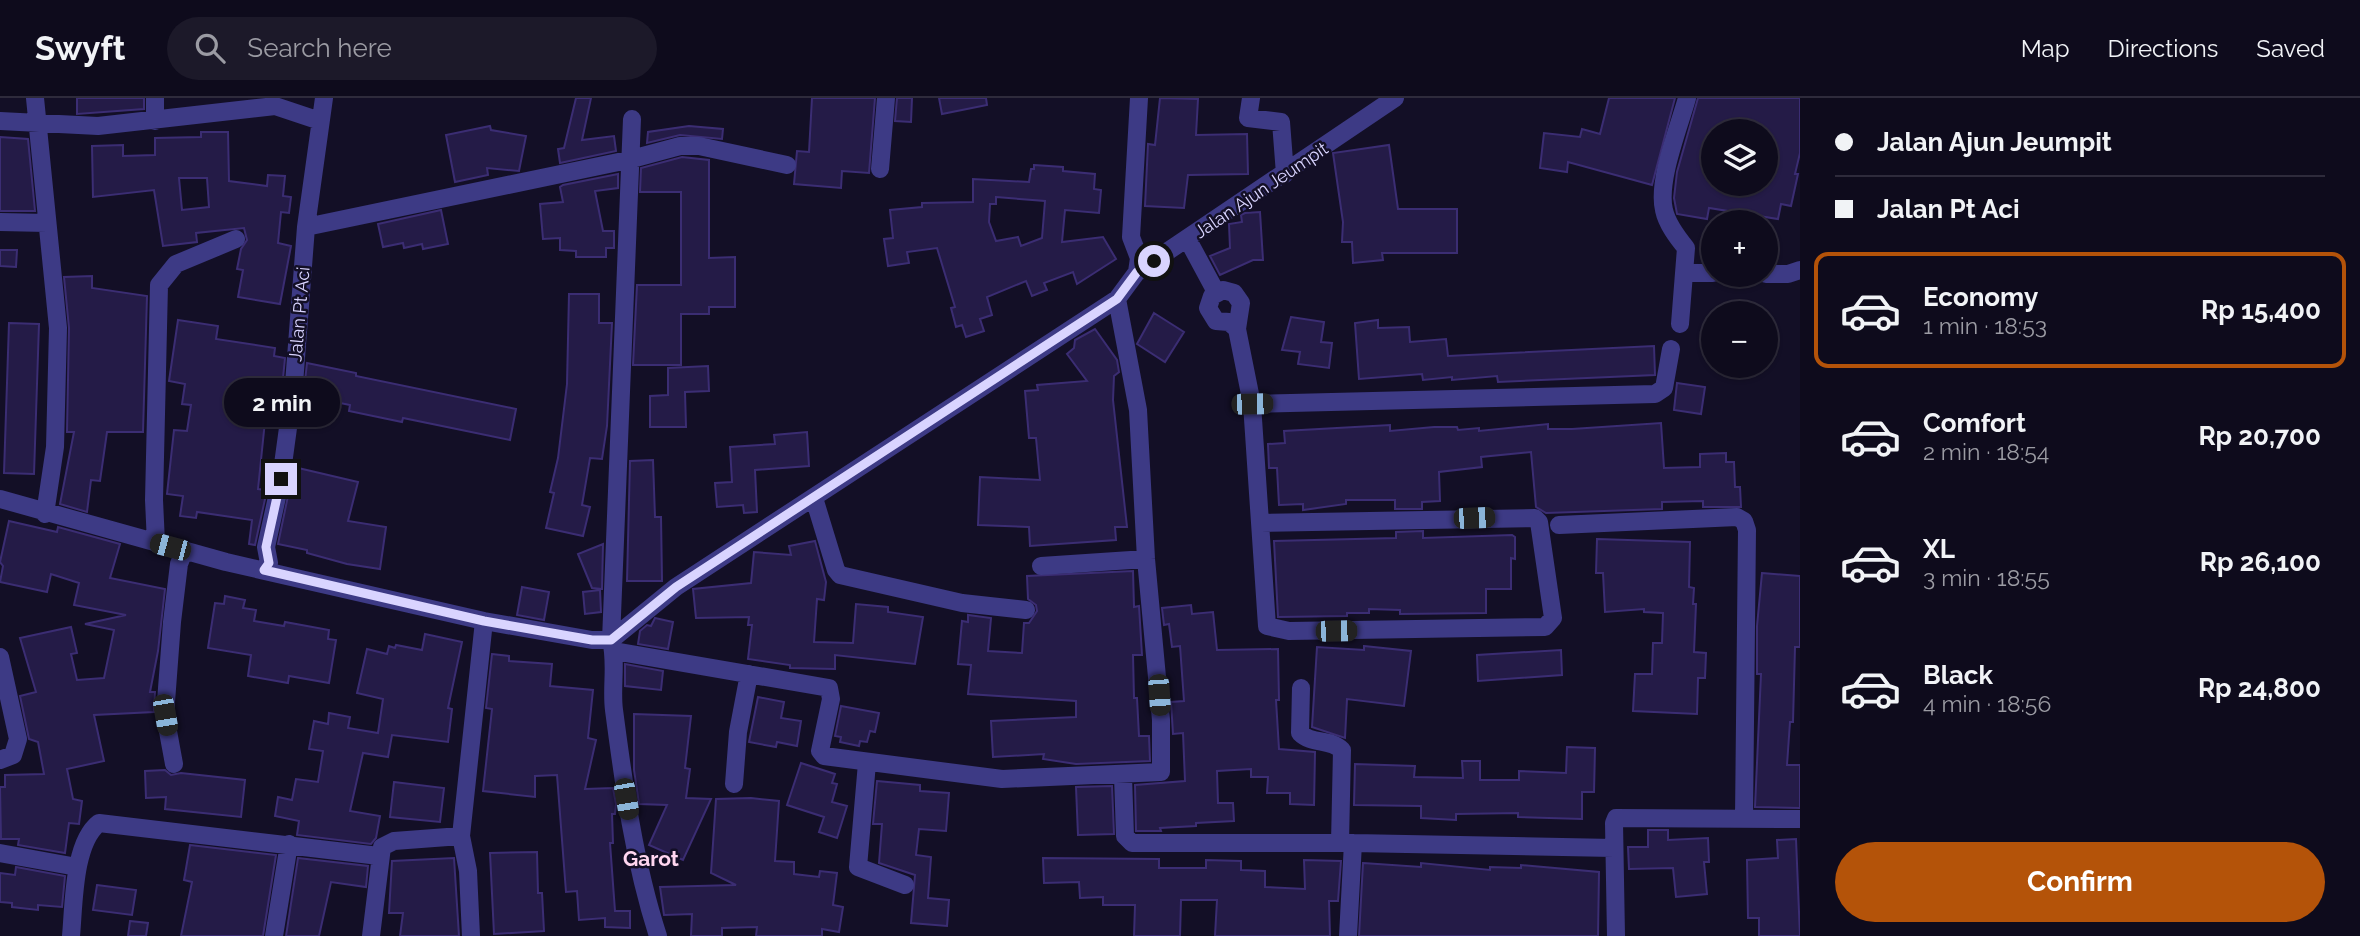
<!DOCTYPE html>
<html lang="en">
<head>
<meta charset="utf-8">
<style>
  body { margin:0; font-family:Raleway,sans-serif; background:#1c1929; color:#f1f3f6; height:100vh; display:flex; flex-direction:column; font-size:26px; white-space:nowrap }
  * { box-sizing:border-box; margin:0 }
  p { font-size:23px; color:#9b9ba3 }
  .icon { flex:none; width:38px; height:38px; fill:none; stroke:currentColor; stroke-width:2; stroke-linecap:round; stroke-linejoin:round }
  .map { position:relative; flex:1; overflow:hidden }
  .details { display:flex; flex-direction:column; background:#0e0b1c; width:560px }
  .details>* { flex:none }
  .hud { display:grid; align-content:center; height:154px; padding:0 35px; background:#0e0b1c }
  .buttons { position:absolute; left:1701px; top:21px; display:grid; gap:14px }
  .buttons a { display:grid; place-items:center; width:77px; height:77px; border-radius:50%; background:#0e0b1c; box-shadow:0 2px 5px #0004,0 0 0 2px #2e2b3b; font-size:35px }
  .end { position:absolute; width:32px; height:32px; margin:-16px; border:9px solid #d9d4ff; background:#111; box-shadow:0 0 0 4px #111 }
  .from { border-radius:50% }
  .bubble { position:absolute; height:49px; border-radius:24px; background:#0e0b1c; box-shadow:0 2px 5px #0004,0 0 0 2px #2e2b3b; font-size:23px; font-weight:700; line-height:49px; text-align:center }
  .car { position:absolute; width:21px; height:42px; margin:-21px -10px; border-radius:9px; box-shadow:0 0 5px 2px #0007; background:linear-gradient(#222 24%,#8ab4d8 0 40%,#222 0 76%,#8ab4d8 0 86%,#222 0) }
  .hud b { display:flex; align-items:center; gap:24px; height:66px; font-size:26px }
  .hud b+b { border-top:2px solid #2e2b3b }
  .hud i { width:18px; height:18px; background:#f1f3f6 }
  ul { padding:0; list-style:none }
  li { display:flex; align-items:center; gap:21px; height:116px; margin:0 14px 10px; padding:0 21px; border:4px solid transparent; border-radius:14px }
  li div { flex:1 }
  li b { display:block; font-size:26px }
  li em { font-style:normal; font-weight:700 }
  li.current { border-color:#b45309 }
  li>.icon { width:63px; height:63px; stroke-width:1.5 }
  .button { display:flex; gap:14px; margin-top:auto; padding:14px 35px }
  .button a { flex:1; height:80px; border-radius:42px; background:#b45309; color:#fff; font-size:28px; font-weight:700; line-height:80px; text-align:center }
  header { display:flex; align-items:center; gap:42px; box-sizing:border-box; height:98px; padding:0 35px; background:#0e0b1c; border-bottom:2px solid #2e2b3b }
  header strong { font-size:33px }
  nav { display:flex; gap:38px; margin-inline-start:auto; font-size:24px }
  .search { width:490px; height:63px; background:#1c1929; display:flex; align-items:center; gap:18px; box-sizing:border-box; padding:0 24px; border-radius:38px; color:#9b9ba3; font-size:26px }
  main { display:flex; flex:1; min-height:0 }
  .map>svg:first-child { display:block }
</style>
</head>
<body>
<header>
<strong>Swyft</strong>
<div class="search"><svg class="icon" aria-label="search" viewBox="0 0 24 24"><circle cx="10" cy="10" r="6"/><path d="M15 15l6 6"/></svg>Search here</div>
<nav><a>Map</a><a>Directions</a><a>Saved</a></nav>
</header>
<main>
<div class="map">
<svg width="1800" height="838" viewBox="0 0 1800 838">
  <rect width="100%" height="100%" fill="#130f26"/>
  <path fill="#241b47" stroke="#3b2d73" stroke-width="2" fill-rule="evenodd" d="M 77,0 L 144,0 L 144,11 L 77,16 Z
    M 576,0 L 591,0 L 582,42 L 614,38 L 616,53 L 560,65 L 558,51 L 564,50 Z
    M 812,0 L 875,0 L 869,75 L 842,73 L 841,90 L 794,86 L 797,53 L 809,54 Z
    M 897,0 L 912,0 L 911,24 L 895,23 Z
    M 939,0 L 986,0 L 987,7 L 942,16 Z
    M 1160,0 L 1198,1 L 1196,37 L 1247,36 L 1248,76 L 1188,77 L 1184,110 L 1145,108 L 1148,46 L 1155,47 Z
    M 1609,0 L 1675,0 L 1652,87 L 1568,64 L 1567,74 L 1540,70 L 1544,35 L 1580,39 L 1582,31 L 1600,36 Z
    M 1698,0 L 1800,0 L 1800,55 L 1795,76 L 1798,76 L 1791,108 L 1781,106 L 1778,121 L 1709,110 L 1707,121 L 1677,116 L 1674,100 L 1677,74 ZM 1713,33 L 1766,33 L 1766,86 L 1713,86 Z
    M 490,28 L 491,32 L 526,38 L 519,73 L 487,70 L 488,77 L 455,84 L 446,37 Z
    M 689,28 L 723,31 L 722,41 L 680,37 L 647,45 L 648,34 Z
    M 201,34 L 228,34 L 229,83 L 267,88 L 268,77 L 285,78 L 283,98 L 291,99 L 289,115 L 281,114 L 278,145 L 291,148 L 280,206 L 238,199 L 243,172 L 237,171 L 241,151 L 247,142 L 244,130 L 196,135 L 197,144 L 163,148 L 154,92 L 93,99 L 92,48 L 123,47 L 123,58 L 155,57 L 155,40 L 201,39 ZM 179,80 L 207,80 L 209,109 L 182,112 Z
    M 0,39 L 28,41 L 35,113 L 0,113 Z
    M 1389,47 L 1398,111 L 1457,111 L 1457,155 L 1382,155 L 1383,162 L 1353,165 L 1352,144 L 1342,144 L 1343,124 L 1333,55 Z
    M 682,59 L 709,62 L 709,160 L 735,159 L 735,209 L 709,209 L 709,216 L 681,216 L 681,267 L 633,267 L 637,187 L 681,187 L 681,94 L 640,94 L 641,70 Z
    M 1034,67 L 1063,69 L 1063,73 L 1095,76 L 1094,91 L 1101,92 L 1099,115 L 1065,112 L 1062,144 L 1103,139 L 1116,161 L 1077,186 L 1073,174 L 1044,185 L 1047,192 L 1032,198 L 1026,183 L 987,199 L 992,217 L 980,221 L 984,233 L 966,239 L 962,227 L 956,229 L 951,210 L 955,209 L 937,150 L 907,154 L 909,165 L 888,168 L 884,141 L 893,140 L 890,112 L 922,109 L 922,105 L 973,104 L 973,81 L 1029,84 L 1031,71 L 1034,71 ZM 996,99 L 1045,103 L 1042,140 L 1021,148 L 1018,139 L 996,143 L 989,124 L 990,106 L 996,106 Z
    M 618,76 L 618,90 L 595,93 L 603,133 L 614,133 L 614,150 L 606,150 L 606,159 L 576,159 L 576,153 L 560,152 L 560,140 L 543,141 L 540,106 L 563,104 L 560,89 L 563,87 Z
    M 441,112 L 448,146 L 423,151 L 422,146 L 404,150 L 403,145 L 383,149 L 378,126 Z
    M 1260,114 L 1263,162 L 1253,162 L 1220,177 L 1210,158 L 1230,150 L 1229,126 L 1242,124 L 1241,117 L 1245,115 Z
    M 0,152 L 17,152 L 16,169 L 0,168 Z
    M 92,178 L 92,190 L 147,198 L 143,334 L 107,334 L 100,383 L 91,382 L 87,414 L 60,406 L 74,334 L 67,334 L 69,230 L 64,179 Z
    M 569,196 L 599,196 L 599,225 L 612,225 L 607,328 L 602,361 L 590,360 L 582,407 L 590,409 L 583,438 L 546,430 L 554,395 L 550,394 L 558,360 L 567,286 Z
    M 1154,215 L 1184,234 L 1165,264 L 1137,246 Z
    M 1291,219 L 1324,224 L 1321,244 L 1332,245 L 1329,270 L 1298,266 L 1300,254 L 1282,252 Z
    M 178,222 L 218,228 L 216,241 L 275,250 L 274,258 L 285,260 L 282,290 L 270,283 L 268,294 L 258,391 L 267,392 L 255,447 L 249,446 L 252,422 L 197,414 L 196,420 L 180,418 L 183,398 L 167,396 L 174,332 L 187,333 L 191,307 L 182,306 L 185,286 L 169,283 Z
    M 1378,222 L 1378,230 L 1409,229 L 1410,244 L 1446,241 L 1448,258 L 1654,248 L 1655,277 L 1498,284 L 1497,278 L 1452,282 L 1452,279 L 1423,282 L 1422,276 L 1359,281 L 1355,225 Z
    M 9,225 L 39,226 L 34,376 L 4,375 Z
    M 1095,231 L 1117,262 L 1119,274 L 1114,278 L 1113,302 L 1127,429 L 1115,429 L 1116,442 L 1030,448 L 1029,429 L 978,427 L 980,379 L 1040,382 L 1036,340 L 1029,340 L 1025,293 L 1038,292 L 1037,287 L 1087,283 L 1067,256 L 1074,250 L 1075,242 Z
    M 307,265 L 356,275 L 356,278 L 516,311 L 510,342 L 403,320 L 402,324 L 349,313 L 350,307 L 321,301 L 307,303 L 303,301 Z
    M 708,268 L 709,293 L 685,294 L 686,329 L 650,329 L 650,298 L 668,297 L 668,270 Z
    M 1677,285 L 1705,289 L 1701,316 L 1674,312 Z
    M 1661,325 L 1664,370 L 1700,369 L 1700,356 L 1726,355 L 1726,364 L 1734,364 L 1735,389 L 1740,389 L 1741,409 L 1703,409 L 1703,403 L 1662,404 L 1662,411 L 1546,415 L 1536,409 L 1531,354 L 1481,359 L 1482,369 L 1439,374 L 1440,403 L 1422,404 L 1422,411 L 1395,411 L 1395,402 L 1346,402 L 1346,406 L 1303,412 L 1303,406 L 1279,407 L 1277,370 L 1269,370 L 1268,346 L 1285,345 L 1284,333 L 1390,327 L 1390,333 L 1434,329 L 1457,329 L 1458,332 L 1479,330 L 1479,333 L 1548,326 L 1548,331 L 1572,331 Z
    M 807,334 L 809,368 L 755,372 L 757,414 L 744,415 L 743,407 L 717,409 L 715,385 L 732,384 L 730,349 L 775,346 L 774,337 Z
    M 653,362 L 655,419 L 661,419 L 662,483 L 627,483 L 630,363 Z
    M 294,369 L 358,384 L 348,423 L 386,429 L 380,471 L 347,466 L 307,455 L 307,452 L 278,446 Z
    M 9,423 L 57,434 L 58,429 L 120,446 L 110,480 L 165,491 L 158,553 L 150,594 L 155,594 L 154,614 L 94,617 L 104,663 L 67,671 L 73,701 L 82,703 L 79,726 L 69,725 L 65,755 L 18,747 L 19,741 L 1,741 L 0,689 L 5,689 L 5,677 L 44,676 L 38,644 L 29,641 L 20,598 L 36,594 L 20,540 L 71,529 L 77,555 L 71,556 L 77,582 L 104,580 L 114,532 L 85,526 L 126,517 L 74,507 L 79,485 L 51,476 L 47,494 L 0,484 L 3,468 L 0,464 Z
    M 1423,433 L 1423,440 L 1512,437 L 1515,439 L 1515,461 L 1511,460 L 1511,491 L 1486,491 L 1486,515 L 1400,516 L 1400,512 L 1369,511 L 1369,515 L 1347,515 L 1347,518 L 1278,519 L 1274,443 L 1396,440 L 1396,434 Z
    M 1597,441 L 1690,444 L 1689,489 L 1694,490 L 1693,506 L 1696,506 L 1694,554 L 1706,555 L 1705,580 L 1698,580 L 1697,616 L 1633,613 L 1635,576 L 1652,576 L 1653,545 L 1662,545 L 1663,515 L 1644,514 L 1644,511 L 1605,514 L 1603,475 L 1596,475 Z
    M 815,443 L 826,484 L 824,502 L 817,501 L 814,544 L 853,545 L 856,506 L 888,509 L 888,514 L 923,519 L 915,566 L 835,557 L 835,571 L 790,570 L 790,567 L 748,561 L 752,527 L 748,527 L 749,519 L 696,520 L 693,491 L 751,485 L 754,454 L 791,457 L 789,448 Z
    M 603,446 L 602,491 L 592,490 L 578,456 Z
    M 1133,473 L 1134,509 L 1139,508 L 1142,557 L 1133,557 L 1134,600 L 1137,600 L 1139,638 L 1149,638 L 1150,663 L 1076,666 L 1043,661 L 1044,656 L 993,659 L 991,623 L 1076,619 L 1076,603 L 968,596 L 971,567 L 958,566 L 962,523 L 968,524 L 968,517 L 991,520 L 988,553 L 1022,555 L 1024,525 L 1029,525 L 1037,513 L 1036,507 L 1028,501 L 1027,478 Z
    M 1762,475 L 1800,478 L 1800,549 L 1795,549 L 1793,624 L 1790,624 L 1787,667 L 1800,667 L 1800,710 L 1755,709 L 1761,576 L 1757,576 L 1757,528 Z
    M 522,489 L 549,494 L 544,522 L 517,517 Z
    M 600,492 L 601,514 L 585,516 L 583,494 Z
    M 225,498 L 245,502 L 243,510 L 256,512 L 254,523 L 284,528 L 285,524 L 329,532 L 328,541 L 336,542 L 329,585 L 289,578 L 288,585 L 248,578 L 251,557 L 208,550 L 215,505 L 224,506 Z
    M 1191,507 L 1192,516 L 1213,514 L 1217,552 L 1278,551 L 1279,602 L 1276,602 L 1279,651 L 1315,654 L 1314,707 L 1290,706 L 1290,695 L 1267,695 L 1268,679 L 1251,679 L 1251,671 L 1217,673 L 1218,705 L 1233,705 L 1234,723 L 1196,725 L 1196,728 L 1160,730 L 1161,733 L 1136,733 L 1135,687 L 1185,683 L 1183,635 L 1173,636 L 1171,604 L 1184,603 L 1180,548 L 1172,549 L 1169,526 L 1164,527 L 1162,510 Z
    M 655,520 L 673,524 L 668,551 L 638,546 L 640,533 L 647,527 L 651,528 Z
    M 425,536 L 462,544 L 448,610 L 452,611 L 448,644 L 392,637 L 388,659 L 363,655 L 350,713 L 380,718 L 376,740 L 371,746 L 297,737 L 299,723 L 275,718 L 278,699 L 292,702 L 296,681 L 318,684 L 323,653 L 309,651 L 314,623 L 328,626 L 329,615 L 350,619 L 348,630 L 378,635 L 383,601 L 357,595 L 367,551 L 387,556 L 389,548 L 395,550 L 396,547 L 422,552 Z
    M 1364,548 L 1411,553 L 1404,608 L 1347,601 L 1345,640 L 1312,629 L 1317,549 L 1364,552 Z
    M 1561,552 L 1562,577 L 1478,583 L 1477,557 Z
    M 492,556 L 509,558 L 509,563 L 552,566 L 550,588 L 593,592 L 588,640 L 596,642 L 585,691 L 613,690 L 616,706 L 615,716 L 612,716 L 613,745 L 610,745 L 615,813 L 630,813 L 630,830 L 605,829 L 605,820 L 579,822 L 577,793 L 566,794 L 557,677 L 535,678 L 535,699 L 483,693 L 492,611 L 486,610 Z
    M 625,566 L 663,573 L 661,592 L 625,588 Z
    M 758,599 L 784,604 L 781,620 L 801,623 L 797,648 L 777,644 L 776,649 L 749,644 Z
    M 841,608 L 879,615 L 875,634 L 870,633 L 867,644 L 860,643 L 859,648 L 840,644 L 841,639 L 835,638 Z
    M 634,616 L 691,618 L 685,670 L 690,671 L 686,700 L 711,701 L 683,762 L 649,747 L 667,707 L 639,706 L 634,672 Z
    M 1567,649 L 1595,650 L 1594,694 L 1582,694 L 1582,721 L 1518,719 L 1518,715 L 1456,716 L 1456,722 L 1421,720 L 1421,708 L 1354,707 L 1355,666 L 1415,668 L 1414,679 L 1463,680 L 1462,663 L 1480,663 L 1480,682 L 1519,682 L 1519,673 L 1566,675 Z
    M 801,665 L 835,676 L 832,685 L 837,686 L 832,704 L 847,708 L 837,740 L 819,734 L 824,719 L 787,707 Z
    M 165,672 L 171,677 L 181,675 L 245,682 L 241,719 L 165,711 L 166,699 L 146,700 L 145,673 Z
    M 877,683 L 920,687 L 920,693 L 949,695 L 946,733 L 919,731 L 916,757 L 931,759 L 928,800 L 949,802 L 947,828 L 911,825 L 915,777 L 879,765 L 882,726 L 873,726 Z
    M 394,684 L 444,690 L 440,724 L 390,719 Z
    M 1112,688 L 1114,736 L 1078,737 L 1076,689 Z
    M 751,700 L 779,703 L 775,763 L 794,764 L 794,776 L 819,779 L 820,773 L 837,775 L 833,807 L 843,809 L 839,834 L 822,831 L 822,838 L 756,838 L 757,829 L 722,830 L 722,838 L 691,838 L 692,816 L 664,817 L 660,789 L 736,787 L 711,775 L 716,701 Z
    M 1648,732 L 1668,732 L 1668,742 L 1708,740 L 1709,764 L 1704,764 L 1707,796 L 1676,799 L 1673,770 L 1629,771 L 1628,749 L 1648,749 Z
    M 1796,741 L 1800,838 L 1759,838 L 1759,820 L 1748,820 L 1747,762 L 1778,760 L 1777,742 Z
    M 190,747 L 276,757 L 263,838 L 181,838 L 192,784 L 184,782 Z
    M 537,754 L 538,795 L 542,795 L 544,833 L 494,836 L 490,755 Z
    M 298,760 L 368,768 L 366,789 L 331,784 L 319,838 L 286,838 Z
    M 454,760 L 459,838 L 400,838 L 403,815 L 389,815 L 392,763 Z
    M 1043,760 L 1159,761 L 1159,770 L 1206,770 L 1206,762 L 1241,763 L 1241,772 L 1265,773 L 1265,789 L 1305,791 L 1304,762 L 1341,763 L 1338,803 L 1329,803 L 1330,838 L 1215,838 L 1217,802 L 1181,802 L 1180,838 L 1134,838 L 1135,807 L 1103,807 L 1103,799 L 1080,800 L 1079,784 L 1044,785 Z
    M 1363,765 L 1421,769 L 1421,765 L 1490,772 L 1490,769 L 1521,770 L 1521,767 L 1599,774 L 1598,838 L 1359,838 Z
    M 16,769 L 65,778 L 62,809 L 38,807 L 38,812 L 12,809 L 12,805 L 0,804 L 0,775 L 15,777 Z
    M 97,787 L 136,792 L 132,817 L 93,812 Z
    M 130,823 L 148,825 L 146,838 L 128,838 Z"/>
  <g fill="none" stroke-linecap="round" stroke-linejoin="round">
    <path stroke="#3d3a85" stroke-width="18" d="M 35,0 L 58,230 L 55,349 L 45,416
      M 155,0 L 155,23
      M 1251,0 L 1248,20 L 1281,24 L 1285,76
      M 632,21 L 611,542 C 617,565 611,589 614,612 C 624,688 634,764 658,838
      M 0,23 L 98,28 L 275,8 L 320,23
      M 880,71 L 886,0
      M 0,124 L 47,125
      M 306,129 L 628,62 L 680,48 L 699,48 L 787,67
      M 1188,142 L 1216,194
      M 1137,174 L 1139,160 L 1131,139 L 1139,0
      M 1686,175 L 1713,175
      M 1766,176 L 1788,176 L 1800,172
      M 1223,192 L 1234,195 L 1241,205 L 1237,231 L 1229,224 L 1216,223 L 1208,210 L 1212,198 Z
      M 1680,226 L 1686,150 C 1677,139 1667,126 1664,112 C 1657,83 1679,29 1687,0
      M 1237,231 L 1252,306 L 1267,528 L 1289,533 L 1545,529 L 1553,520 L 1539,424 L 1535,420 L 1261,425
      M 1252,306 L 1655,296 L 1664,290 L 1671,251
      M 814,400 L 836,472 L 840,477 L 962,505 L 1026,512
      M 0,401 L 226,464 L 484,523 L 592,542 L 611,542
      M 1559,427 L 1737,419 L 1744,423 L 1747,432 L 1744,720
      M 156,445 L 154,402 L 159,187 L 176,166 L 236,141
      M 1041,468 L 1146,461
      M 264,472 L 269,465 L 266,449 L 281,381 L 294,286 L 306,129 L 324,0
      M 611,542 L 676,489 L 1117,201 L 1137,174 L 1395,0
      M 614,553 L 829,590 L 831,601 L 820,653 L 824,658 L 1002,681 L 1161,674 L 1161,622 L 1146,461 L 1138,312 L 1117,201
      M 0,559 L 18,641 L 13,657 L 0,662
      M 1301,590 L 1300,635 C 1312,647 1330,640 1342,652 L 1340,745
      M 867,665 L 858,769 L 905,787
      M 174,666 L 165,617 L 172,524 L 179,466 L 184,453
      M 1123,678 L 1125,738 L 1132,745 L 1353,745 L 1614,750
      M 734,686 L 738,634 L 749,576
      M 461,738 L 468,773 L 471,838
      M 0,755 L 77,769
      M 71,838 C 74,807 73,745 99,725 L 379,758
      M 274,838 L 289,746
      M 371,838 L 382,749 L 394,743 L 461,738 L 484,523
      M 1348,838 L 1353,745
      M 1616,838 L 1614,725 L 1616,720 L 1800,721"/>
  </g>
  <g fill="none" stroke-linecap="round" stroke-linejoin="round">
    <path stroke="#d9d4ff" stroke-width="9" d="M 281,381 L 266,449 L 269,465 L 264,472 L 484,523 L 592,542 L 611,542 L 676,489 L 1117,201 L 1137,174 L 1154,163"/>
  </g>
  <g text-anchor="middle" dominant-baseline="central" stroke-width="5" stroke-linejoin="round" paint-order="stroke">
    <g font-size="18" fill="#d9d4ff" stroke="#130f26">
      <text transform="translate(1261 92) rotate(-34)">Jalan Ajun Jeumpit</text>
      <text transform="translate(299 216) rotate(-85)">Jalan Pt Aci</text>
    </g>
    <g font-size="21" font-weight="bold" fill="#ffd6f0" stroke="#130f26">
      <text x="651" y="760">Garot</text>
    </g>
  </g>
</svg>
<div class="buttons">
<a><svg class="icon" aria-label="layers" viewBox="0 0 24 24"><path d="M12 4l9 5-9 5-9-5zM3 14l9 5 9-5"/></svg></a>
<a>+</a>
<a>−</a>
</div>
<i class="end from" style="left:1154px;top:163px"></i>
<i class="end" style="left:281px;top:381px"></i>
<div class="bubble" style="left:224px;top:280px;width:116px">2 min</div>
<i class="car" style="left:1252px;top:306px;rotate:89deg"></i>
<i class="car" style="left:1474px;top:420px;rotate:88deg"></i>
<i class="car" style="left:170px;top:449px;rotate:285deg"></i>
<i class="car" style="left:1336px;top:533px;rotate:89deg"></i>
<i class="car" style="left:1159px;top:597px;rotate:176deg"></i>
<i class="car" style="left:165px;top:617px;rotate:170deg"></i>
<i class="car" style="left:626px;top:701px;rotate:170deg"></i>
</div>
<section class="details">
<div class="hud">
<b><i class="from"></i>Jalan Ajun Jeumpit</b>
<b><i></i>Jalan Pt Aci</b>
</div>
<ul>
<li class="current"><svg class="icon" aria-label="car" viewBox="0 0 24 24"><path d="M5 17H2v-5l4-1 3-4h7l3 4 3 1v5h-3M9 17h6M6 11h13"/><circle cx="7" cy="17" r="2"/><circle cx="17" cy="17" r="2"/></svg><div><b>Economy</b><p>1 min · 18:53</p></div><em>Rp 15,400</em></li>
<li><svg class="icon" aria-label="car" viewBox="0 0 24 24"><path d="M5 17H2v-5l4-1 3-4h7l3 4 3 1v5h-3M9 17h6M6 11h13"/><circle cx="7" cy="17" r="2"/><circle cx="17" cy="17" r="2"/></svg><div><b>Comfort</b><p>2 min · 18:54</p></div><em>Rp 20,700</em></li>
<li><svg class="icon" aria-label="car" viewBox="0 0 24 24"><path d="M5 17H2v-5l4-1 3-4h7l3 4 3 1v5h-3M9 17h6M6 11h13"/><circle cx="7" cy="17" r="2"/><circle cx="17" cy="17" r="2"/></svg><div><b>XL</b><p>3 min · 18:55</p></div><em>Rp 26,100</em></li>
<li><svg class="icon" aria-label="car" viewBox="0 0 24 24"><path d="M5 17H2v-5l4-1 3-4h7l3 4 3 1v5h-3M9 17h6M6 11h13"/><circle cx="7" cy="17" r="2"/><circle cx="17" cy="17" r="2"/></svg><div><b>Black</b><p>4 min · 18:56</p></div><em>Rp 24,800</em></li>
</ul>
<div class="button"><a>Confirm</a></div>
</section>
</main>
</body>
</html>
